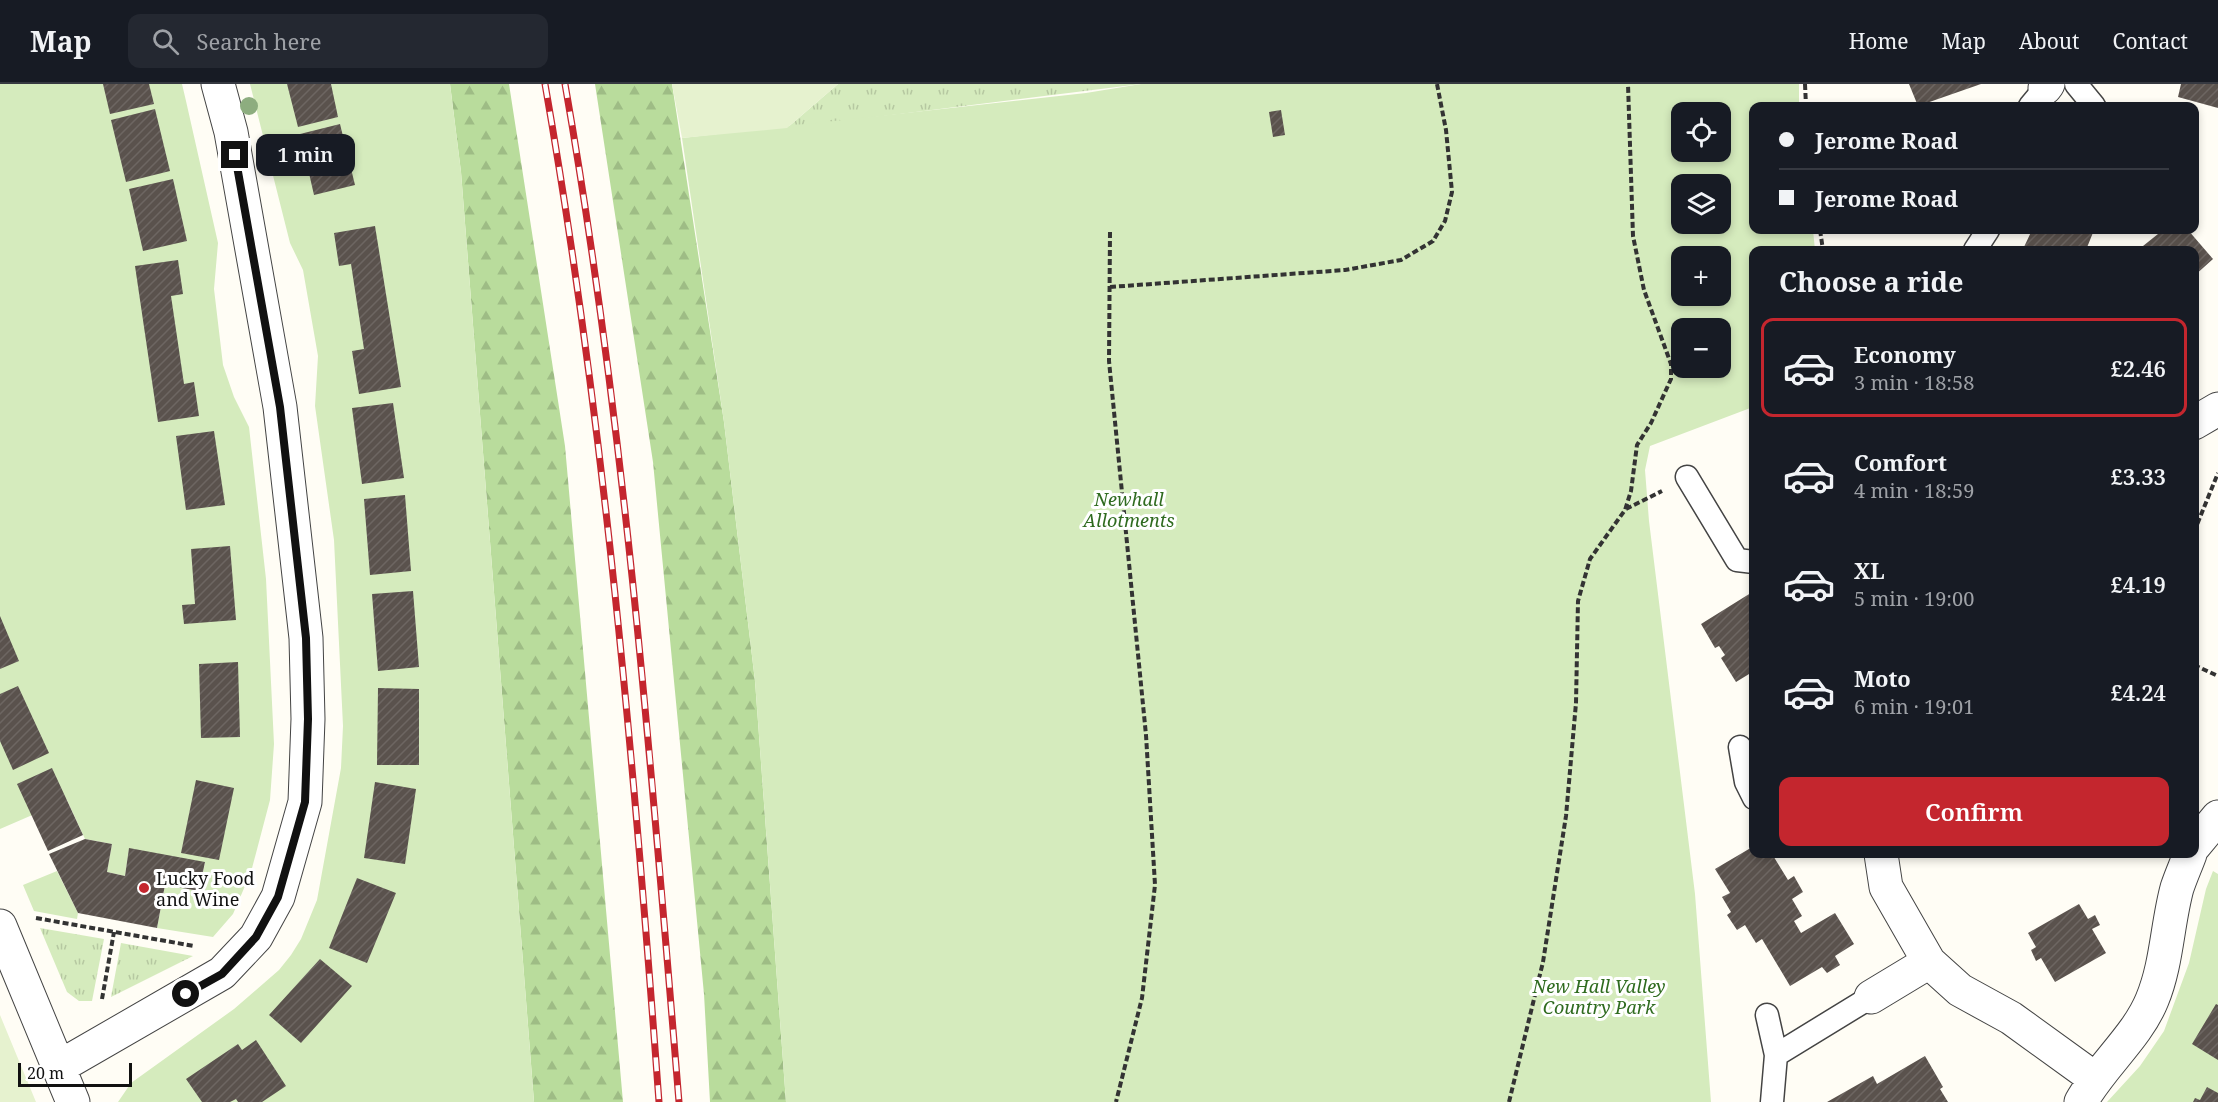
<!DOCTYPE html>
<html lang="en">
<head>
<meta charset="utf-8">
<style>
  body { margin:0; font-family:"Noto Serif",serif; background:#242831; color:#f1f3f6; height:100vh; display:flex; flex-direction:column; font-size:22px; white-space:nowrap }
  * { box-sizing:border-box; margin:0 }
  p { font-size:20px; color:#9ea1a6 }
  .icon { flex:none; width:33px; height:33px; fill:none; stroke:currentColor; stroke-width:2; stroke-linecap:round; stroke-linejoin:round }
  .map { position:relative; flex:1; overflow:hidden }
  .side { position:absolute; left:1749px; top:162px; width:450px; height:612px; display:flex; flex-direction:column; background:#171b24; border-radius:12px; box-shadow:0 3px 9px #0003 }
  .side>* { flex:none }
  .guide { position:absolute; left:1749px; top:18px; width:450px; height:132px; border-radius:12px; box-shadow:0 3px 9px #0003; display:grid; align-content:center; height:132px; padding:0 30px; background:#171b24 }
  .fabs { position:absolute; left:1671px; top:18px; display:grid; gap:12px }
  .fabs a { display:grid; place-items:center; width:60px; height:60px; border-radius:12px; background:#171b24; box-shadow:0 3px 9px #0003; font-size:30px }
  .scale { position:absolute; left:18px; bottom:15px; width:114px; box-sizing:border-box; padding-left:6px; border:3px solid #111; border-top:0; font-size:16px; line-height:21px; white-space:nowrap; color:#111; -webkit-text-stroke:4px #fff; paint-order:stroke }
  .end { position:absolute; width:27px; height:27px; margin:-14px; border:8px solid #111; background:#fff; box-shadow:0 0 0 3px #fff }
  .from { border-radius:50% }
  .bubble { position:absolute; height:42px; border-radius:12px; background:#171b24; box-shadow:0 3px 9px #0003; font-size:20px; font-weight:600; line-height:42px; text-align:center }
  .guide b { display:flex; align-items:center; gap:21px; height:57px; font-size:22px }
  .guide b+b { border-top:2px solid #363941 }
  .guide i { width:15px; height:15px; background:#f1f3f6 }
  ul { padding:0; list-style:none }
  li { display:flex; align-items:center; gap:18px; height:99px; margin:0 12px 9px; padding:0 18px; border:3px solid transparent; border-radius:12px }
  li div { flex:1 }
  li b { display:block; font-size:22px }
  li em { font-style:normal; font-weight:600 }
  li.on { border-color:#c4262e }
  li>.icon { width:54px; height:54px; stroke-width:1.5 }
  h2 { padding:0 30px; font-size:27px; line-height:72px }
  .button { display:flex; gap:12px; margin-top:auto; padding:12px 30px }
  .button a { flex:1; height:69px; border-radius:12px; background:#c4262e; color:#fff; font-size:24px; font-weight:600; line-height:69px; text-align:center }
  header { display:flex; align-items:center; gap:36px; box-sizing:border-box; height:84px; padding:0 30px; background:#171b24; border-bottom:2px solid #363941 }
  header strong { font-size:28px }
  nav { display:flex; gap:33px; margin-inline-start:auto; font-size:21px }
  .search { width:420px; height:54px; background:#242831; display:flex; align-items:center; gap:15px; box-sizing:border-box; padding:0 21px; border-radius:12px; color:#9ea1a6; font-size:22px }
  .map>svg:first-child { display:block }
</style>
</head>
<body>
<header>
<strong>Map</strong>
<div class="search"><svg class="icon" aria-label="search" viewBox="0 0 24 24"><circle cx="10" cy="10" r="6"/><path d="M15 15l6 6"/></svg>Search here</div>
<nav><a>Home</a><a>Map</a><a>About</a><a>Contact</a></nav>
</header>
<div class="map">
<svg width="2218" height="1018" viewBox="0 0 2218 1018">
  <defs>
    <pattern id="grass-tufts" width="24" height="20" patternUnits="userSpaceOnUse" patternTransform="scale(1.5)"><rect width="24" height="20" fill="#d5ebbd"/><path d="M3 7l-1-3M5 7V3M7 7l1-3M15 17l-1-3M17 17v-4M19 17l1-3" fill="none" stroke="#b6c8a1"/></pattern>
    <pattern id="forest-firs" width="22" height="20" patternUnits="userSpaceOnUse" patternTransform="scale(1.5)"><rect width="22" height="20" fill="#b9dc9c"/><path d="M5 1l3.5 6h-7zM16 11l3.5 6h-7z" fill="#9ebc85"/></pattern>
    <pattern id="building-hatch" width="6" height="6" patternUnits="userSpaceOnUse" patternTransform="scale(1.5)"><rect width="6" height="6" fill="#5a524d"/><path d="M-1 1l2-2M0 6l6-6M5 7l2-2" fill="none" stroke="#6d6662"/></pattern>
  </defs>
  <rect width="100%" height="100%" fill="#fffdf5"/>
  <path fill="url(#grass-tufts)" d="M 838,0 L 1141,0 L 787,44 Z
    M 40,844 L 104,855 L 92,917 L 79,917 L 67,908 Z
    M 121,859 L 193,872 L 111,913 Z"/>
  <path fill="url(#forest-firs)" d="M 450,0 L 509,0 L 565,362 L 623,1018 L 534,1018 L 461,88 Z
    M 595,0 L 672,0 L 724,338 L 755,597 L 786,1018 L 710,1018 L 704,910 L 653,378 Z"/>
  <path fill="#d5ebbd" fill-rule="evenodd" d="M 0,0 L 182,0 L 186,17 L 218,159 L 214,205 L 223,281 L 234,313 L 249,343 L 266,495 L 274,660 L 270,716 L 251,788 L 233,830 L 213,853 L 157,844 L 165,801 L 199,807 L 205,779 L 129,765 L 125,792 L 107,788 L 112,760 L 85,755 L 67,716 L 0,745 Z
    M 250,0 L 450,0 L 461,88 L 534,1018 L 118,1018 L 131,999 L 234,925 L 279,886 L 291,871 L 301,855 L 317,816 L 341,684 L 343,642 L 334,456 L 315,322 L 318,272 L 303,186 L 290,159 Z
    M 1141,0 L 1799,0 L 1799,22 L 1754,22 L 1754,146 L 1813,146 L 1815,166 L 1754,166 L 1753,323 L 1650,362 L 1645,386 L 1649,437 L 1695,810 L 1711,1018 L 786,1018 L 755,597 L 724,338 L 682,54 L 1086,9 ZM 1682,28 L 1720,28 L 1720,68 L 1682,68 ZM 1682,100 L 1720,100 L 1720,140 L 1682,140 ZM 1682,172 L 1720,172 L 1720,212 L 1682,212 ZM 1682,244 L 1720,244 L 1720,284 L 1682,284 Z
    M 57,787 L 78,829 L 77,835 L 34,827 L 23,801 Z
    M 2213,787 L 2218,790 L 2218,1018 L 2107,1018 L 2140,982 L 2164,947 L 2189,879 L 2206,805 Z"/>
  <path fill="#e6f2cf" d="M 672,0 L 838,0 L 787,44 L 682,54 Z
    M 0,931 L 36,1018 L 0,1018 Z"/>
  <path fill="url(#building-hatch)" d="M 103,0 L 149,0 L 154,20 L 110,30 Z
    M 287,0 L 331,0 L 338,33 L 298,43 Z
    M 1909,0 L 1981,0 L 1918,22 Z
    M 2181,0 L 2218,0 L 2218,24 L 2178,13 Z
    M 155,25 L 170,87 L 126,98 L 111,36 Z
    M 1281,26 L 1285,51 L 1273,53 L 1269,28 Z
    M 340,40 L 355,101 L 314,111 L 300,50 Z
    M 173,95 L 187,157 L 143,167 L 129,105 Z
    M 375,142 L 401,303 L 359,310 L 352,267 L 364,265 L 351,180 L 339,182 L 334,149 Z
    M 2032,146 L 2094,146 L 2086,166 L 2033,166 L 2024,163 Z
    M 2163,146 L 2188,146 L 2213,175 L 2194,192 L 2194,166 L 2138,166 Z
    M 178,176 L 183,210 L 171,212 L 184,300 L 194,298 L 199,332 L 158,338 L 135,182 Z
    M 393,319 L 404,394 L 362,400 L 352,324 Z
    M 214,347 L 225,421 L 186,426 L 176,352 Z
    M 405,411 L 411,487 L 370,491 L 364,415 Z
    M 230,462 L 236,536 L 184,540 L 182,521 L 195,520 L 191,465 Z
    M 413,507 L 419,583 L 378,587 L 372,510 Z
    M 1754,507 L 1754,587 L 1736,598 L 1721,574 L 1725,571 L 1719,562 L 1715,564 L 1701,540 Z
    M 0,532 L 19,577 L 0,585 Z
    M 238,578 L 240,653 L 201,654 L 199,580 Z
    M 18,602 L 49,669 L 13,686 L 0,657 L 0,610 Z
    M 378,604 L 419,605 L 419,681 L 377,681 Z
    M 52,684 L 83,751 L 48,767 L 17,700 Z
    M 196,696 L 234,704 L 219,776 L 181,769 Z
    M 375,698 L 416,705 L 405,780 L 364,774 Z
    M 85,755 L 112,760 L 107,788 L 125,792 L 129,764 L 205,778 L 199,807 L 165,801 L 157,844 L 78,829 L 49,770 Z
    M 1754,762 L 1754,770 L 1772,770 L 1788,796 L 1794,792 L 1803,808 L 1792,815 L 1802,832 L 1794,837 L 1801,849 L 1835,829 L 1854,860 L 1835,872 L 1840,881 L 1827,889 L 1822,883 L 1790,902 L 1762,855 L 1756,859 L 1745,841 L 1737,846 L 1727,831 L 1731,828 L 1722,813 L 1730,809 L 1715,785 Z
    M 357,794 L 396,809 L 367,879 L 329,864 Z
    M 2079,820 L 2088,835 L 2095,831 L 2100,841 L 2092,845 L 2106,869 L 2055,898 L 2041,874 L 2036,877 L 2031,866 L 2036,863 L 2028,849 Z
    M 320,875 L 352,902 L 301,959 L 269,931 Z
    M 2216,920 L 2218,921 L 2218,976 L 2192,960 Z
    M 256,956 L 286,1002 L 262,1018 L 238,1018 L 236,1015 L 230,1018 L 202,1018 L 186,995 L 238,960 L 242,966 Z
    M 1925,972 L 1943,1003 L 1940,1005 L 1948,1018 L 1827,1018 L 1873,992 L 1877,1000 Z
    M 2207,1003 L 2218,1009 L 2218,1018 L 2193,1018 L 2195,1014 L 2200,1016 Z"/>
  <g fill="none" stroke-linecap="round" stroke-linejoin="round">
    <defs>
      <path id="lane" d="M 2076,0 L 2094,22
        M 2030,22 L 2045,4
        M 1975,166 L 1988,146
        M 1687,393 L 1737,476 L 1754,478
        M 1740,663 L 1746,698 L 1754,714
        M 1767,931 L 1776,971 L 1772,1018
        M 1776,971 L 1871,913"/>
      <path id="street" d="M 2045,4 L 2048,0
        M 2194,339 L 2218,325
        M 2194,762 L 2218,733
        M 1881,770 L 1886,803 L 1929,878 L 1960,906 L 2011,934 L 2094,994
        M 0,842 L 73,1018
        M 1871,913 L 1929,878
        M 59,983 L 222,889 L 256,853 L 278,813 L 305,718 L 308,635 L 306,554 L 280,323 L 231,48 L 218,0
        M 2081,1018 C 2101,982 2137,953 2152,916 C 2167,880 2167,841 2177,804 C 2181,792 2186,781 2190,770"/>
    </defs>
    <use href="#lane" stroke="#444" stroke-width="25"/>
    <use href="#street" stroke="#444" stroke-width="35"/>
    <path stroke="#333" stroke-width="4" stroke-dasharray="6 3" stroke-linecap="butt" d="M 1805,0 L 1806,22
      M 1820,146 L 1823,166
      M 1110,148 L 1109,277 L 1146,651 L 1155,801 L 1142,914 L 1116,1018
      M 1110,203 L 1345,186 L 1401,176 L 1433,157 L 1445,137 L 1452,108 L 1446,46 L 1437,0
      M 1626,425 L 1662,407
      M 2194,448 L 2218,389
      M 2194,581 L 2218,592
      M 36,834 L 194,862
      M 102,915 L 114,848
      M 1509,1018 L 1543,878 L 1566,732 L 1576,619 L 1578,517 L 1590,475 L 1625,426 L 1631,407 L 1637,361 L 1651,339 L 1671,295 L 1671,280 L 1644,206 L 1633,152 L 1628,0"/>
    <use href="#lane" stroke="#fff" stroke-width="22"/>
    <use href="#street" stroke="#fff" stroke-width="33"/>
    <defs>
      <path id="rail" d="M 545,0 C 604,337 634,677 659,1018
        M 565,0 C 624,337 651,677 679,1018"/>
    </defs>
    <use href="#rail" stroke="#c4262e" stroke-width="7"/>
    <use href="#rail" stroke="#fff" stroke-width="4.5" stroke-dasharray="14" stroke-linecap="butt"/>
  </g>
  <circle fill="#8dad7f" cx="249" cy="22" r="9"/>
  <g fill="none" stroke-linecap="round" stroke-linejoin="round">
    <path stroke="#111" stroke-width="8" d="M 186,910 L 222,890 L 256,853 L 278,813 L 305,718 L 308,635 L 306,554 L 280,323 L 235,71"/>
  </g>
  <circle fill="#c4262e" stroke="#fff" stroke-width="2" cx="144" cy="804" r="6"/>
  <g text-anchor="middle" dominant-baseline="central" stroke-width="6" stroke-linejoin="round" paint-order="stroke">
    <g font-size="18" font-style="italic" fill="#2f6b1f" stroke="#fff">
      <text x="1129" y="415">Newhall<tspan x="1129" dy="21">Allotments</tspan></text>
      <text x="1599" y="902">New Hall Valley<tspan x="1599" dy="21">Country Park</tspan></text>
    </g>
    <g font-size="18" fill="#111" stroke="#fff" text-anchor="start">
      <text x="156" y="794">Lucky Food<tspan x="156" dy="21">and Wine</tspan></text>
    </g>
  </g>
</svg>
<div class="fabs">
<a><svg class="icon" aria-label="locate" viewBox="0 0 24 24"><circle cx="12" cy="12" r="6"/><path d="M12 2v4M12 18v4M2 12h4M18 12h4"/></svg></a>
<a><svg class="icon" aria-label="layers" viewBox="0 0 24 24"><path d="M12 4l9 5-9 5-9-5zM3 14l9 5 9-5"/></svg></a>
<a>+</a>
<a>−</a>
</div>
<div class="scale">20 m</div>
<i class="end from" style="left:186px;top:910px"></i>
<i class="end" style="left:235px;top:71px"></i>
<div class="bubble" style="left:256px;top:50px;width:99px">1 min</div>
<div class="guide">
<b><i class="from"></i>Jerome Road</b>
<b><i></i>Jerome Road</b>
</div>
<section class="side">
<h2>Choose a ride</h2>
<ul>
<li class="on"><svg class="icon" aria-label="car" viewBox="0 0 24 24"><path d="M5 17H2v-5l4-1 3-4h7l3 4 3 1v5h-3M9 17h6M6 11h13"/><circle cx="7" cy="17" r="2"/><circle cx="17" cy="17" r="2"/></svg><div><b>Economy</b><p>3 min · 18:58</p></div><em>£2.46</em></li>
<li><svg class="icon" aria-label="car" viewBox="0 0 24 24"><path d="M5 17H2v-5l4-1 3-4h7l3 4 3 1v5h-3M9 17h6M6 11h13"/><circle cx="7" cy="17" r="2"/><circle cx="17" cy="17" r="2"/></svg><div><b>Comfort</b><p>4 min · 18:59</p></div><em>£3.33</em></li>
<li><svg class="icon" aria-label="car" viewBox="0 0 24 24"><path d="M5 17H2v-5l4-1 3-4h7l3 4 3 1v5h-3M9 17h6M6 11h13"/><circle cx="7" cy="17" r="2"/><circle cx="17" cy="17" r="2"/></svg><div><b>XL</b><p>5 min · 19:00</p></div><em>£4.19</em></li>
<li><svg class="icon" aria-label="car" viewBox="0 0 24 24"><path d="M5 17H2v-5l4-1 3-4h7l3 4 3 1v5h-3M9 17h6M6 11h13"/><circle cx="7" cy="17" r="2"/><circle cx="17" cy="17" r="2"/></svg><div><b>Moto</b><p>6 min · 19:01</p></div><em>£4.24</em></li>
</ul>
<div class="button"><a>Confirm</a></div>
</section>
</div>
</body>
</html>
